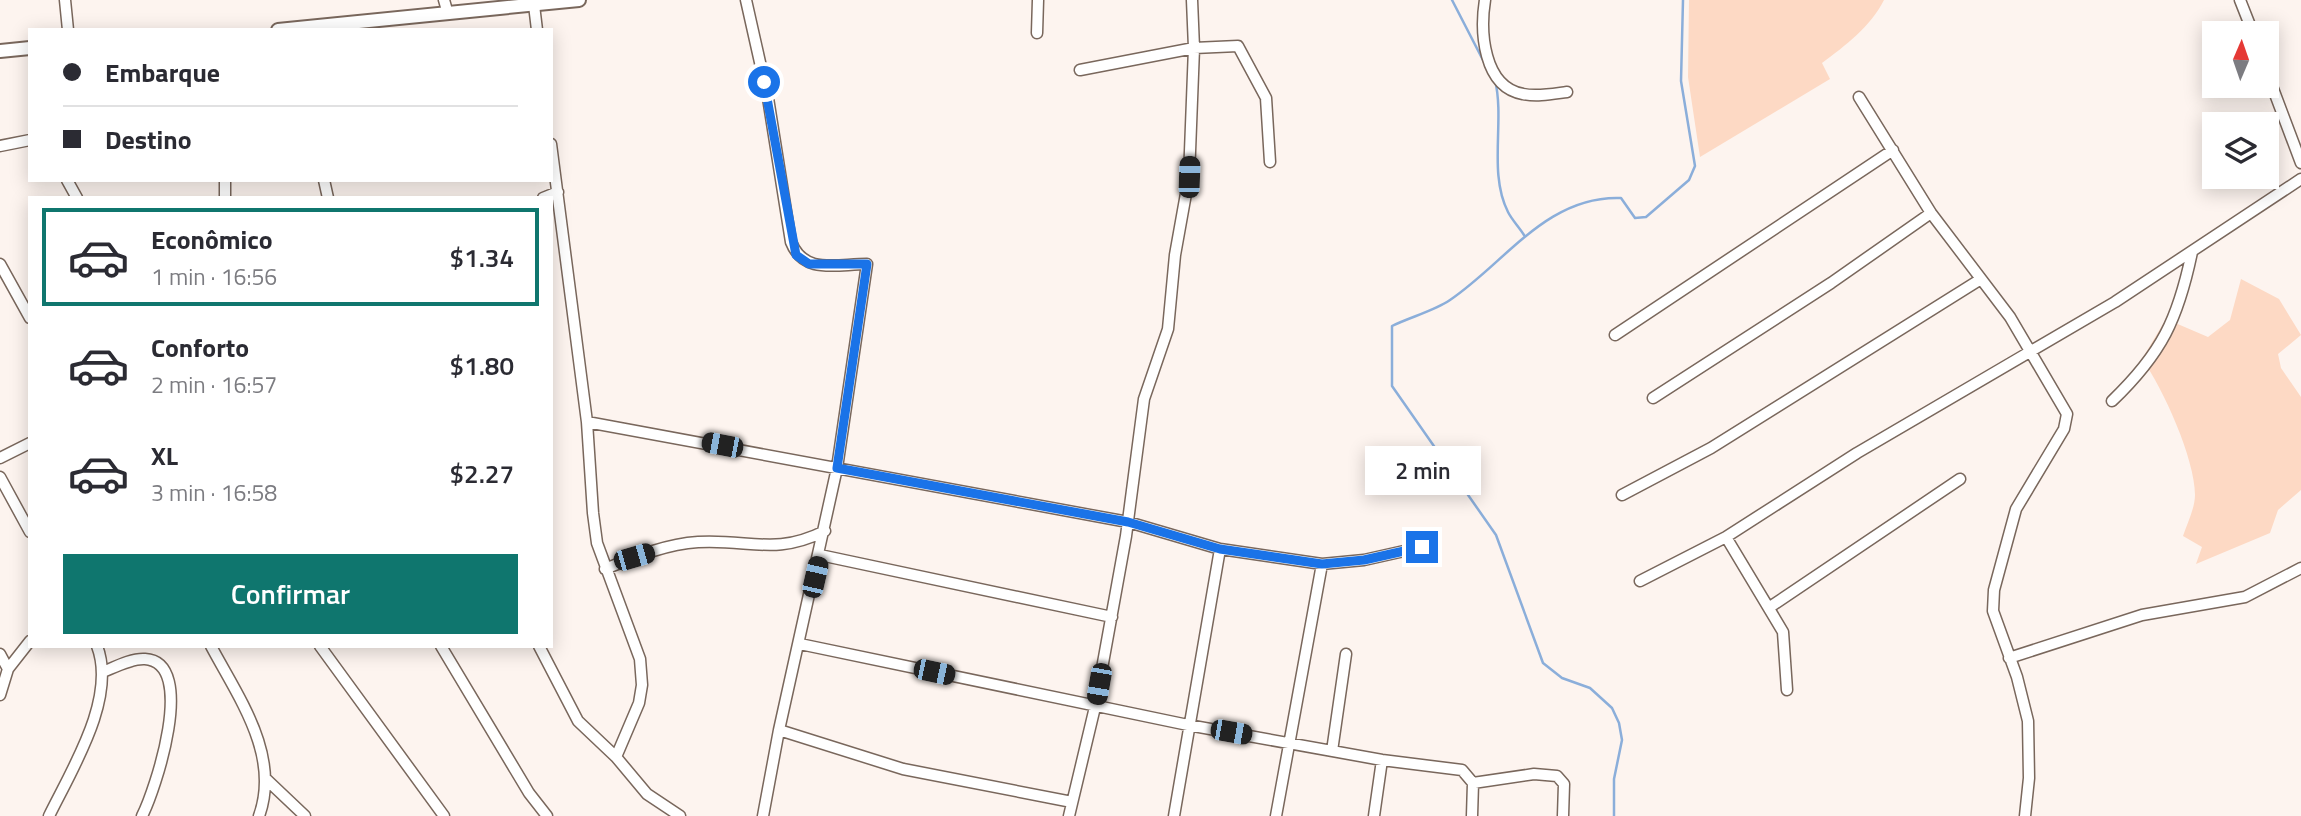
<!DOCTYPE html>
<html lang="pt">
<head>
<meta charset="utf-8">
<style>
  body { margin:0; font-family:"Titillium Web",sans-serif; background:#f2f2f3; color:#2b2b33; height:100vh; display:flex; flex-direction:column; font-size:26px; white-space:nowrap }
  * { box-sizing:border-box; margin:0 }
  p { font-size:23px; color:#7c7c81 }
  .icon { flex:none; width:38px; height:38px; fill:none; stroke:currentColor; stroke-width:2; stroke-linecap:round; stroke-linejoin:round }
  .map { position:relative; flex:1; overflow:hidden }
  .sheet { position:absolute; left:28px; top:196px; width:525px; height:452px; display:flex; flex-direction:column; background:#fff; border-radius:0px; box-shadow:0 4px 18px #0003 }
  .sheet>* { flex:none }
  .hud { position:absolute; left:28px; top:28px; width:525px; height:154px; border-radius:0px; box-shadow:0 4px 18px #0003; display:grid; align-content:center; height:154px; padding:0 35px; background:#fff }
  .needle { width:46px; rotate:2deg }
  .fabs { position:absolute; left:2202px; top:21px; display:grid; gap:14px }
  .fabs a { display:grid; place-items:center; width:77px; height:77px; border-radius:0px; background:#fff; box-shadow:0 4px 18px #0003; font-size:35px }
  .end { position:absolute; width:32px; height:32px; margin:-16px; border:9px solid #1a73e8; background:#fff; box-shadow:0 0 0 4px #fff }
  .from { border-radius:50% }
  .bubble { position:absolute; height:49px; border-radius:0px; background:#fff; box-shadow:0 4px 18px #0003; font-size:23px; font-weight:600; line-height:49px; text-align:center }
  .car { position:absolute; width:21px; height:42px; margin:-21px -10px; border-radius:9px; box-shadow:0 0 5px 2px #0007; background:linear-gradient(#222 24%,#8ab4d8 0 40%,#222 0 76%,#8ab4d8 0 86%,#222 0) }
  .hud b { display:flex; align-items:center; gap:24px; height:66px; font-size:26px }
  .hud b+b { border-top:2px solid #e1e1e2 }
  .hud i { width:18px; height:18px; background:#2b2b33 }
  ul { padding:12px 0 0; list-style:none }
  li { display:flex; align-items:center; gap:21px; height:98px; margin:0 14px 10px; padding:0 21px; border:4px solid transparent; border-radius:0px }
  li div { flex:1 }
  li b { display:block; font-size:26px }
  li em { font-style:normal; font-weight:600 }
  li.selected { border-color:#0f766e }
  li>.icon { width:63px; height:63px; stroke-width:1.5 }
  .cta { display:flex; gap:14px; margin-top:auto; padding:14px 35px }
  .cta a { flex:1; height:80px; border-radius:0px; background:#0f766e; color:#fff; font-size:28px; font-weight:600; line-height:80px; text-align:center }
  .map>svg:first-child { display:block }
</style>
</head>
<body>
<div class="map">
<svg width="2301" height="816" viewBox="0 0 2301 816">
  <rect width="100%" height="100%" fill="#fdf4ef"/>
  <path fill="#fdd9c4" d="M 1689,0 L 1884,0 C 1871,26 1845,46 1822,63 L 1830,79 L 1700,157 L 1688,77 Z
    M 2241,279 L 2279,299 L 2301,335 L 2278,354 L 2281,368 L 2301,397 L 2301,490 L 2278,510 L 2270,533 L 2196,564 L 2202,547 L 2183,536 C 2187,524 2195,508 2195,495 C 2195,459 2163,388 2142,359 L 2166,319 L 2208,337 L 2230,320 Z"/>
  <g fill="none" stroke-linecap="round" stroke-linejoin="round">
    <path stroke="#8baeda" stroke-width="2.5" d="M 1452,0 L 1486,66
      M 1495,80 C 1505,121 1488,173 1508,212 C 1512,220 1519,227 1524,235
      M 1614,816 L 1614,779 L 1622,740 L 1619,723 L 1612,708 L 1590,688 L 1562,678 L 1543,663 L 1496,535 L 1392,386 L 1392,326 C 1410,317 1434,311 1450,300 C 1505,263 1547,195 1621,198 L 1635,218 L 1646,217 L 1689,180 L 1695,166 L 1681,81 L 1683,0"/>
    <defs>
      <path id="minor" d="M 65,0 L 68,30
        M 444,0 L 448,14
        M 746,0 L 768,98 L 791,242 C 804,275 836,264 867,264 L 837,468 L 779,730 L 763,816
        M 1485,0 C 1480,31 1483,87 1523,94 C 1537,97 1552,94 1567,92
        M 2240,0 L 2253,33
        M 534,5 L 537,30
        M 1037,33 L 1038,0
        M 1080,70 L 1194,48 L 1238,46 L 1266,98 L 1270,162
        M 2266,70 L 2301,163
        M 1859,97 L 1931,213 L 2010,317 L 2067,414 L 2064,429 L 2016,509 L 1994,590 L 1993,611 L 2017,677 L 2028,721 L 2029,778 L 2025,816
        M 551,144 L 587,422 L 593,513 L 597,543 L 640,659 L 642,685 L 639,703 L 616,757 L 647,794 L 680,816
        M 0,146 L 30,140
        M 67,180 L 77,198
        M 225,180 L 225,198
        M 324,180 L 328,198
        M 543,198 L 558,192
        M 0,264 L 30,318
        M 1615,335 L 1893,150
        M 1653,398 L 1831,283 L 1931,213
        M 2112,401 C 2162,353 2178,319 2192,252
        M 587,422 L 1128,522 L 1220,549 L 1322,564 L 1364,560 L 1422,547
        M 0,458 L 30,443
        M 0,477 L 30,532
        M 1622,495 L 1711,448 L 1981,279
        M 1726,537 L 1783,632 L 1787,690
        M 820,555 L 1112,617
        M 605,569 C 635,557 666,544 698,542 C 751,539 774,556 825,531
        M 1640,581 L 1726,537 L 1857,453 L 2115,302 L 2301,179
        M 1770,607 L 1960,479
        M 800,644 L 1188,725 L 1382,760 L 1462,770 L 1473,783 L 1472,816
        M 211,646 C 238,697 281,755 259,816
        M 320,646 L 444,816
        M 441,646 L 529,793 L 547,816
        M 539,646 L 578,721 L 616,757
        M 0,654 L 8,669
        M 2009,658 L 2142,615 L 2245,597 L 2301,568
        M 103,672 C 115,667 132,658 145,659 C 198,662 155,791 142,816
        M 0,695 L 8,669 L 30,641
        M 779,730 L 903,769 L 1072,802
        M 1332,751 L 1346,654
        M 266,779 L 305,816
        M 1473,783 L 1534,774 L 1557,776 L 1564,784 L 1563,816
        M 49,816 C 72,769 117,698 97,646
        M 1069,816 L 1095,707 L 1126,536 L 1144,399 L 1168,329 L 1175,255 L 1189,177 L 1194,48 L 1192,0
        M 1174,816 L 1220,549
        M 1276,816 L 1322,564
        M 1374,816 L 1382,760"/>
      <path id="major" d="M 278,30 L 579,0
        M 0,51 L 30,48"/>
    </defs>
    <use href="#minor" stroke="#79675c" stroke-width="13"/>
    <use href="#major" stroke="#79675c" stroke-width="16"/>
    <use href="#minor" stroke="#fff" stroke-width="10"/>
    <use href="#major" stroke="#fff" stroke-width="12"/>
  </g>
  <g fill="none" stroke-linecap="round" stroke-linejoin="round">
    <path stroke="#1a73e8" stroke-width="9" d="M 764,82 L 796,255 L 809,264 L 867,264 L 837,468 L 1128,522 L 1220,549 L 1322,564 L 1364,560 L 1422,547"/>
  </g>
</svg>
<div class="fabs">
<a><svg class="needle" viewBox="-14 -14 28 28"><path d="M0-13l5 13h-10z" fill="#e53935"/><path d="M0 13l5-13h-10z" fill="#7c7c81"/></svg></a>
<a><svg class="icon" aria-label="layers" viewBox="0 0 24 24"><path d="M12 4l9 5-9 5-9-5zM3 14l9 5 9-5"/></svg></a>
</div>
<i class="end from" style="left:764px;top:82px"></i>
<i class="end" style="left:1422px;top:547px"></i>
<div class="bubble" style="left:1365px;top:446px;width:116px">2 min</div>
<i class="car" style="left:1189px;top:177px;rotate:2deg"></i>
<i class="car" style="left:722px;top:445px;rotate:281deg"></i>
<i class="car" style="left:634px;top:557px;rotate:74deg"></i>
<i class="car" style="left:815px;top:577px;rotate:13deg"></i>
<i class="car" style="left:934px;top:672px;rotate:102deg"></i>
<i class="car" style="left:1099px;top:684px;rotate:190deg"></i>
<i class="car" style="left:1231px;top:732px;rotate:100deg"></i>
<div class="hud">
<b><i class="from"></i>Embarque</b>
<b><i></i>Destino</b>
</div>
<section class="sheet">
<ul>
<li class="selected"><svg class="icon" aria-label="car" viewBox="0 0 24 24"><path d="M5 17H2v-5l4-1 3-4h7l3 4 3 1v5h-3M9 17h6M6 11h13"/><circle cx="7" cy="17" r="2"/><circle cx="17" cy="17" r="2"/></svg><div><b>Econômico</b><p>1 min · 16:56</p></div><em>$1.34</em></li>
<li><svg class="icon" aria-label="car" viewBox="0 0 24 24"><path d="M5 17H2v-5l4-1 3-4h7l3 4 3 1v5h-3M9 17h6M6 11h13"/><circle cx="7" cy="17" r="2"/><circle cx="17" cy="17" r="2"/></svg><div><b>Conforto</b><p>2 min · 16:57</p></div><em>$1.80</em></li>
<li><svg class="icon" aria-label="car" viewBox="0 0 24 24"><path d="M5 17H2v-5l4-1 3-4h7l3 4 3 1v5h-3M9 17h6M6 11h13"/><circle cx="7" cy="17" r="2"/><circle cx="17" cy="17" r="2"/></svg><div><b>XL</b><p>3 min · 16:58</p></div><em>$2.27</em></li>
</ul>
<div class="cta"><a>Confirmar</a></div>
</section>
</div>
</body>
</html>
